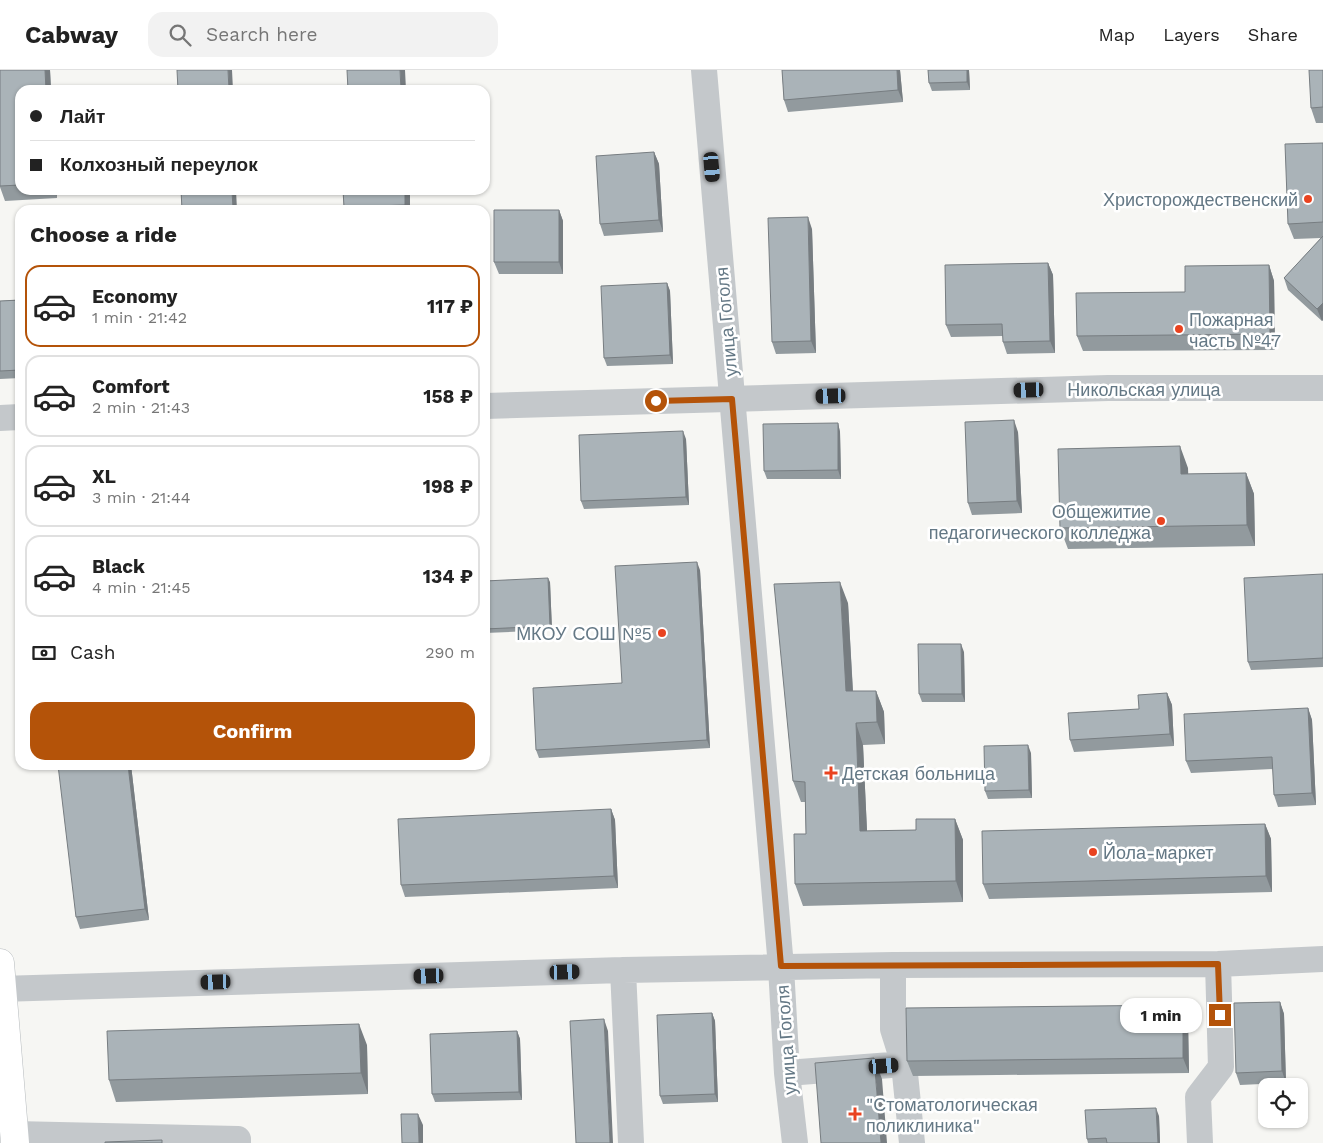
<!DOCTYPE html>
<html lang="en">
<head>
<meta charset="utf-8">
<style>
  body { margin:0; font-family:"Work Sans",sans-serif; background:#f2f2f2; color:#222; height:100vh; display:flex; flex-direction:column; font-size:19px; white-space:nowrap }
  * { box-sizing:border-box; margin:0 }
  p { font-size:16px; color:#767676 }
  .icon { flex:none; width:28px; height:28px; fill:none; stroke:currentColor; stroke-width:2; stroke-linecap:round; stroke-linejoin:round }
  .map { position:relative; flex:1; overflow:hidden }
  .drawer { position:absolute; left:15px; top:135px; width:475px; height:565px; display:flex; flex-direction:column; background:#fff; border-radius:15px; box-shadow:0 1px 4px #0004 }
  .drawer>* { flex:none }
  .banner { position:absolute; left:15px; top:15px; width:475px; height:110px; border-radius:15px; box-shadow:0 1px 4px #0004; display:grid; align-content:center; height:110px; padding:0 15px; background:#fff }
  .controls { position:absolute; left:1258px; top:1008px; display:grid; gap:10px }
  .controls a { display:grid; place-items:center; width:50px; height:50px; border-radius:10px; background:#fff; box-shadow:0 1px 4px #0004; font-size:25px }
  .end { position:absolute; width:22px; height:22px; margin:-11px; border:6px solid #b45309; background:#fff; box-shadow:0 0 0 2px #fff }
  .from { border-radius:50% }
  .bubble { position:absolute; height:35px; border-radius:15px; background:#fff; box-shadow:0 1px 4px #0004; font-size:16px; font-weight:700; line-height:35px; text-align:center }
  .car { position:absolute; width:15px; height:30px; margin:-15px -8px; border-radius:6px; box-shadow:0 0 4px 1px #0007; background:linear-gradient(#222 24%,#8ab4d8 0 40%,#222 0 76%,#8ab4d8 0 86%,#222 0) }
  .banner b { display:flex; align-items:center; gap:18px; height:48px; font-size:19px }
  .banner b+b { border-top:1px solid #e0e0e0 }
  .banner i { width:12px; height:12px; background:#222 }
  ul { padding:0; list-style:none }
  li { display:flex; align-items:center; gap:15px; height:82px; margin:0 10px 8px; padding:0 5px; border:2px solid #e0e0e0; border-radius:15px }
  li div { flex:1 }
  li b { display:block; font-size:19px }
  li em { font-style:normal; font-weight:700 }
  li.current { border-color:#b45309 }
  li>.icon { width:45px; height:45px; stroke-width:1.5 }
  h2 { padding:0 15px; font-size:22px; line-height:60px }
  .pay { display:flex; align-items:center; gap:12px; height:55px; padding:0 15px; font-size:19px }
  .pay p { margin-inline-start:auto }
  .primary-button { display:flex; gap:10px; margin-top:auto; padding:10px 15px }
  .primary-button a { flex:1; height:58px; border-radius:15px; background:#b45309; color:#fff; font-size:20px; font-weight:700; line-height:58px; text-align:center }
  header { display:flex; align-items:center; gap:30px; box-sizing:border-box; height:70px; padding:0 25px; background:#fff; border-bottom:1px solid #e0e0e0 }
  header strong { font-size:24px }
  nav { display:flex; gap:28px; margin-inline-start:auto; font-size:18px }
  .search { width:350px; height:45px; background:#f2f2f2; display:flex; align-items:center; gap:12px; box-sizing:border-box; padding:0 18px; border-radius:15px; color:#767676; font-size:19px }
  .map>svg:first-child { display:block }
</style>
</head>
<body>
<header>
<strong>Cabway</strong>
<div class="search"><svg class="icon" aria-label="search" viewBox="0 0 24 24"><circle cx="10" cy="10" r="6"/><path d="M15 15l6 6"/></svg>Search here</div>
<nav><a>Map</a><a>Layers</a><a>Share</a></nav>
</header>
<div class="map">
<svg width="1323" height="1073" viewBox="0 0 1323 1073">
  <rect width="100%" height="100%" fill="#f6f6f3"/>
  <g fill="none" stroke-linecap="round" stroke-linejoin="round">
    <defs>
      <path id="major" d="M 0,893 L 15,1073"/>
    </defs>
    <use href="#major" stroke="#b5babd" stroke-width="29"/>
    <path stroke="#c4c8cb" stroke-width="26" d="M 704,0 L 781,897 L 787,1003 L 795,1073
      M 485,336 L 1108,318 L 1323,318
      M 0,348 L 20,347
      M 893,895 L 893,959 L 904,994 L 912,1073
      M 623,900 L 631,1073
      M 0,919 L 623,900 L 893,895 L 1218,894 L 1323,889
      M 787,1003 L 904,994
      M 14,1064 L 238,1069 L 238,1073
      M 1200,1073 L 1198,1027 L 1221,997 L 1218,894"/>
    <use href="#major" stroke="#fff" stroke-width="28"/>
  </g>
  <path fill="#929a9e" d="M 0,0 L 50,0 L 51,20 L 20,20 L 20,120 L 56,120 L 57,128 L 5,131 L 0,117 Z
    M 782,0 L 900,0 L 903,32 L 788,42 L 784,30 Z
    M 928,0 L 969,0 L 970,20 L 932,21 L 929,13 Z
    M 1323,0 L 1323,53 L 1316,53 L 1311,38 Z
    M 1323,73 L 1323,250 L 1322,251 L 1288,220 L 1284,208 L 1321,168 L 1294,169 L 1288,154 Z
    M 654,82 L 659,94 L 663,162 L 604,166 L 600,154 Z
    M 343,120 L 410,120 L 410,140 L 345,140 L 344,137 Z
    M 559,140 L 563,151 L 563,204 L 499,204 L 494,192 Z
    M 812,159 L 816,283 L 776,284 L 772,272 Z
    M 1048,193 L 1053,205 L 1055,283 L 1007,284 L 1003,272 L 1003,266 L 951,267 L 946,255 Z
    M 1269,195 L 1274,211 L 1275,280 L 1083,281 L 1077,266 Z
    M 667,213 L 670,221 L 673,294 L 607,296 L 604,288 Z
    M 20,230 L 20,308 L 0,309 L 0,231 Z
    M 485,241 L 487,241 L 490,249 L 490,304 L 485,304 Z
    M 838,353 L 840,362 L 841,409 L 767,409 L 764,401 Z
    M 1018,362 L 1022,443 L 972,445 L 968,433 Z
    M 686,369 L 689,435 L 584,439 L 581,431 Z
    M 1188,398 L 1188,404 L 1246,403 L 1254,424 L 1255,476 L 1068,479 L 1060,458 Z
    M 700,500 L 710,678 L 539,688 L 536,680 L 622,613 Z
    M 1323,504 L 1323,597 L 1251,600 L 1248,592 Z
    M 485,511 L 550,512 L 552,560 L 485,563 Z
    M 848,533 L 853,621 L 876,621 L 884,642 L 885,674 L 863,675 L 867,761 L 916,760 L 955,749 L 963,770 L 963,832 L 803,836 L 795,814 L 806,764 L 805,732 L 801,732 L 793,711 Z
    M 964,582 L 965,632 L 922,632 L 919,624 Z
    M 1167,623 L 1172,635 L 1174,676 L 1074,682 L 1070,670 L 1139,639 Z
    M 1308,638 L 1312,650 L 1316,735 L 1278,737 L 1274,725 L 1273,699 L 1191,703 L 1186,691 Z
    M 1031,683 L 1032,728 L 988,729 L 985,721 Z
    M 131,695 L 149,850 L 80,859 L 76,847 Z
    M 611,739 L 615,750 L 618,818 L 405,827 L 401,815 Z
    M 1265,754 L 1271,769 L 1272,822 L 989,829 L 983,814 Z
    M 1280,932 L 1284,944 L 1286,1013 L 1240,1015 L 1236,1003 Z
    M 1183,935 L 1188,950 L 1189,1003 L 913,1006 L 907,991 Z
    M 712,943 L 715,951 L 718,1032 L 663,1034 L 660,1026 Z
    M 517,961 L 520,969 L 522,1030 L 435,1032 L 432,1024 Z
    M 367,975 L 368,1024 L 116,1032 L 109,1010 Z
    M 1159,1046 L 1160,1073 L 1088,1073 L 1087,1069 Z"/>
  <path fill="#777d81" d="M 45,0 L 50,0 L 51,20 L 46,20 Z
    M 228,0 L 232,0 L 233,20 L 229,20 Z
    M 400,0 L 405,0 L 406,20 L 401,20 Z
    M 897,0 L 900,0 L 903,32 L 898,20 Z
    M 967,0 L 969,0 L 970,20 L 967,12 Z
    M 654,82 L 659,94 L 663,162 L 659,150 Z
    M 54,120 L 56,120 L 57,128 Z
    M 232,120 L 236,120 L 237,140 L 233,140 Z
    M 405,120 L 410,120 L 410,140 L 407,140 L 405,135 Z
    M 559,140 L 563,151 L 563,204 L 559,192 Z
    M 808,147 L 812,159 L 816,283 L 811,271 Z
    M 1048,193 L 1053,205 L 1055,283 L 1050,271 Z
    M 1269,195 L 1274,211 L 1275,280 L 1270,264 Z
    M 667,213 L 670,221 L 673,294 L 670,285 Z
    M 1323,233 L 1323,250 L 1322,251 L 1317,239 Z
    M 487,241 L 490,249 L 490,304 L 487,296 Z
    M 1014,350 L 1018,362 L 1022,443 L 1017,431 Z
    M 838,353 L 840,362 L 841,409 L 838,400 Z
    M 683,361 L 686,369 L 689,435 L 686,427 Z
    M 1180,376 L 1188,398 L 1189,425 L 1181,404 Z
    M 1246,403 L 1254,424 L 1255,476 L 1247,455 Z
    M 697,492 L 700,500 L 710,678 L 707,670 Z
    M 548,508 L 550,512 L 552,560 L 550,556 Z
    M 840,512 L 848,533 L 854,643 L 846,621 Z
    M 961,574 L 964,582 L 965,632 L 962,624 Z
    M 876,621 L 884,642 L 885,674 L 877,652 Z
    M 1167,623 L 1172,635 L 1174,676 L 1170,664 Z
    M 1308,638 L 1312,650 L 1316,735 L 1312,723 Z
    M 856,653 L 863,675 L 868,782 L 860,761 Z
    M 1028,675 L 1031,683 L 1032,728 L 1029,720 Z
    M 128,695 L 131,695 L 149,850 L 145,839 Z
    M 611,739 L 615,750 L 618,818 L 614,806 Z
    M 955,749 L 963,770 L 963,832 L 956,811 Z
    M 1265,754 L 1271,769 L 1272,822 L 1266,806 Z
    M 1280,932 L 1284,944 L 1286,1013 L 1282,1001 Z
    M 1183,935 L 1188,950 L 1189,1003 L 1183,988 Z
    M 712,943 L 715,951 L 718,1032 L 715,1024 Z
    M 604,949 L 608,961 L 613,1073 L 610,1073 Z
    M 359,954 L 367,975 L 368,1024 L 361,1003 Z
    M 517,961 L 520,969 L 522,1030 L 519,1022 Z
    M 874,988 L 882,1009 L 887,1073 L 881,1073 Z
    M 1156,1038 L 1159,1046 L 1160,1073 L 1158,1073 Z
    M 418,1044 L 423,1055 L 423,1073 L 419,1073 Z"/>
  <path fill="#aab3b8" stroke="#777d81" d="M 0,0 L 45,0 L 46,20 L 20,20 L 20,115 L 0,116 Z
    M 177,0 L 228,0 L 229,20 L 178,20 Z
    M 347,0 L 400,0 L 401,20 L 348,20 Z
    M 782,0 L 897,0 L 898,20 L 784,30 Z
    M 928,0 L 967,0 L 967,12 L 929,13 Z
    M 1309,0 L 1323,0 L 1323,37 L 1311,38 Z
    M 1323,73 L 1323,152 L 1288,154 L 1285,74 Z
    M 654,82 L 659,150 L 600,154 L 596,86 Z
    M 181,120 L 232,120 L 233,140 L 182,140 Z
    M 343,120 L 405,120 L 405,135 L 344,137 Z
    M 494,140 L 559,140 L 559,192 L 494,192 Z
    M 808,147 L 811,271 L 772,272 L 768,148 Z
    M 1323,166 L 1323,233 L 1317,239 L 1284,208 Z
    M 1048,193 L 1050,271 L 1003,272 L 1002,254 L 946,255 L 945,195 Z
    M 1269,195 L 1270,264 L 1077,266 L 1076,223 L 1185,222 L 1185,196 Z
    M 667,213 L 670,285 L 604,288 L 601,216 Z
    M 20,230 L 20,300 L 0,301 L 0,231 Z
    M 485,241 L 487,241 L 487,296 L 485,296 Z
    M 1014,350 L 1017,431 L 968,433 L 965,352 Z
    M 838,353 L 838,400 L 764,401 L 763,354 Z
    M 683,361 L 686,427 L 581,431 L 579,365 Z
    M 1180,376 L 1181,404 L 1246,403 L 1247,455 L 1060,458 L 1058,379 Z
    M 697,492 L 707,670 L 536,680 L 533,618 L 622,613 L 615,496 Z
    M 1323,504 L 1323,588 L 1248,592 L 1244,508 Z
    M 548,508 L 550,556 L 485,559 L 485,511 Z
    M 840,512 L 846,621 L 876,621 L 877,652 L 856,653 L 860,761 L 916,760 L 916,749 L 955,749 L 956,811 L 795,814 L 794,764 L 806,764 L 805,712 L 793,711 L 774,514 Z
    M 918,574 L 961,574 L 962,624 L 919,624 Z
    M 1167,623 L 1170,664 L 1070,670 L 1068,643 L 1139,639 L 1138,625 Z
    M 1308,638 L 1312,723 L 1274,725 L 1272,687 L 1186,691 L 1184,644 Z
    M 1028,675 L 1029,720 L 985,721 L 984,676 Z
    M 58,695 L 128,695 L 145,839 L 76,847 Z
    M 611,739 L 614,806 L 401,815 L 398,749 Z
    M 1265,754 L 1266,806 L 983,814 L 982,761 Z
    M 1280,932 L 1282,1001 L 1236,1003 L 1234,933 Z
    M 1183,935 L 1183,988 L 907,991 L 906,938 Z
    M 712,943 L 715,1024 L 660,1026 L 657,945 Z
    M 604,949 L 610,1073 L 576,1073 L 570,951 Z
    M 359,954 L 361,1003 L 109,1010 L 107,961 Z
    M 517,961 L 519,1022 L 432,1024 L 430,964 Z
    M 874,988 L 881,1073 L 821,1073 L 815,993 Z
    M 1156,1038 L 1158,1073 L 1107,1073 L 1106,1068 L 1087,1069 L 1085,1040 Z
    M 401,1044 L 418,1044 L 419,1073 L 402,1073 Z
    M 162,1070 L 162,1073 L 105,1073 L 105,1072 Z"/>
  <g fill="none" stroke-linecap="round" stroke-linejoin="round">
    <path stroke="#b45309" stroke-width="6" d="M 656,331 L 732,329 L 781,896 L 1218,894 L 1220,945"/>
  </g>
  <g fill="#e94320" stroke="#fff" stroke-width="2">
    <circle cx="1308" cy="129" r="5"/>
    <circle cx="1179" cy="259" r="5"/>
    <circle cx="1161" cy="451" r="5"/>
    <circle cx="662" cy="563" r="5"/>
    <path d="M828.5 695.5h5v5h5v5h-5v5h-5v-5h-5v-5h5z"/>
    <circle cx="1093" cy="782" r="5"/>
    <path d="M852.5 1036.5h5v5h5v5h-5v5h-5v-5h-5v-5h5z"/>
  </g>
  <g text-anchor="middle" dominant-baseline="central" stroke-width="5" stroke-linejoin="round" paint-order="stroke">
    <g font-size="18" fill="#647885" stroke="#fff" text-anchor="start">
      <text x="1298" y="129" text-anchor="end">Христорождественский</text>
      <text x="1189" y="249">Пожарная<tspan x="1189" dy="21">часть №47</tspan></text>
      <text x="1151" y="441" text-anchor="end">Общежитие<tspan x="1151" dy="21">педагогического колледжа</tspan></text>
      <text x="652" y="563" text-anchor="end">МКОУ СОШ №5</text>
      <text x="842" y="703">Детская больница</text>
      <text x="1103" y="782">Йола-маркет</text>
      <text x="866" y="1034">"Стоматологическая<tspan x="866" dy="21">поликлиника"</tspan></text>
    </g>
    <g font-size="18" fill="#647885" stroke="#fff">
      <text transform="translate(726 252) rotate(-95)">улица Гоголя</text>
      <text x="1144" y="319">Никольская улица</text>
      <text transform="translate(786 970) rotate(-94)">улица Гоголя</text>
    </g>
  </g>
</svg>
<div class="controls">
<a><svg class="icon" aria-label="locate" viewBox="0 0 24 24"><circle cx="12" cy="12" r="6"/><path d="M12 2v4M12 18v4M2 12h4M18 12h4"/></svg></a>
</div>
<i class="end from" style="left:656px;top:331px"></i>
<i class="end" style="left:1220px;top:945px"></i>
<div class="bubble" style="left:1120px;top:928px;width:82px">1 min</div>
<i class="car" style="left:712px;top:97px;rotate:175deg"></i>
<i class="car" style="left:1029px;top:320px;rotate:268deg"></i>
<i class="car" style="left:831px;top:326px;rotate:268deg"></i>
<i class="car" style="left:565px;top:902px;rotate:88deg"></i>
<i class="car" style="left:429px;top:906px;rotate:268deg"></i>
<i class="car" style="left:216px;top:912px;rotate:268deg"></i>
<i class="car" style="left:884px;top:996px;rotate:86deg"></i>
<div class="banner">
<b><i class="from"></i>Лайт</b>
<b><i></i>Колхозный переулок</b>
</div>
<section class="drawer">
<h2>Choose a ride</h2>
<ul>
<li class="current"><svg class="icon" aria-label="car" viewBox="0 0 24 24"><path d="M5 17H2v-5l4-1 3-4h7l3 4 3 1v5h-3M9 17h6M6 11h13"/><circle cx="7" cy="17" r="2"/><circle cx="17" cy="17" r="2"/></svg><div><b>Economy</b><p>1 min · 21:42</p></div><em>117 ₽</em></li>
<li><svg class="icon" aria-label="car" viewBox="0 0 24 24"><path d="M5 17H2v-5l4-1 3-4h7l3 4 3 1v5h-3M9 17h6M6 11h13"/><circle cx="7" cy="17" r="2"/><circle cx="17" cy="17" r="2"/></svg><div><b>Comfort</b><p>2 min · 21:43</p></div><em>158 ₽</em></li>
<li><svg class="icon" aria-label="car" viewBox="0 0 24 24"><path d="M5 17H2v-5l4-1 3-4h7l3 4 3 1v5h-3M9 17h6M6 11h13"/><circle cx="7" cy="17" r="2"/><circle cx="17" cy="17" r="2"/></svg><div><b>XL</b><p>3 min · 21:44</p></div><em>198 ₽</em></li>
<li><svg class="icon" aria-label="car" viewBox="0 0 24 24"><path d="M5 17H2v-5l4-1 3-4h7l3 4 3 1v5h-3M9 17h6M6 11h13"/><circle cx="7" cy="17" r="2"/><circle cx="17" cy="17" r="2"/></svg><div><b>Black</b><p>4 min · 21:45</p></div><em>134 ₽</em></li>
</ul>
<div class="pay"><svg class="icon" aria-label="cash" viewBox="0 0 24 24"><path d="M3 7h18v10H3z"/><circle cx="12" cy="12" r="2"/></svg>Cash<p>290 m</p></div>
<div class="primary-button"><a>Confirm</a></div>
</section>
</div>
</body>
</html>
